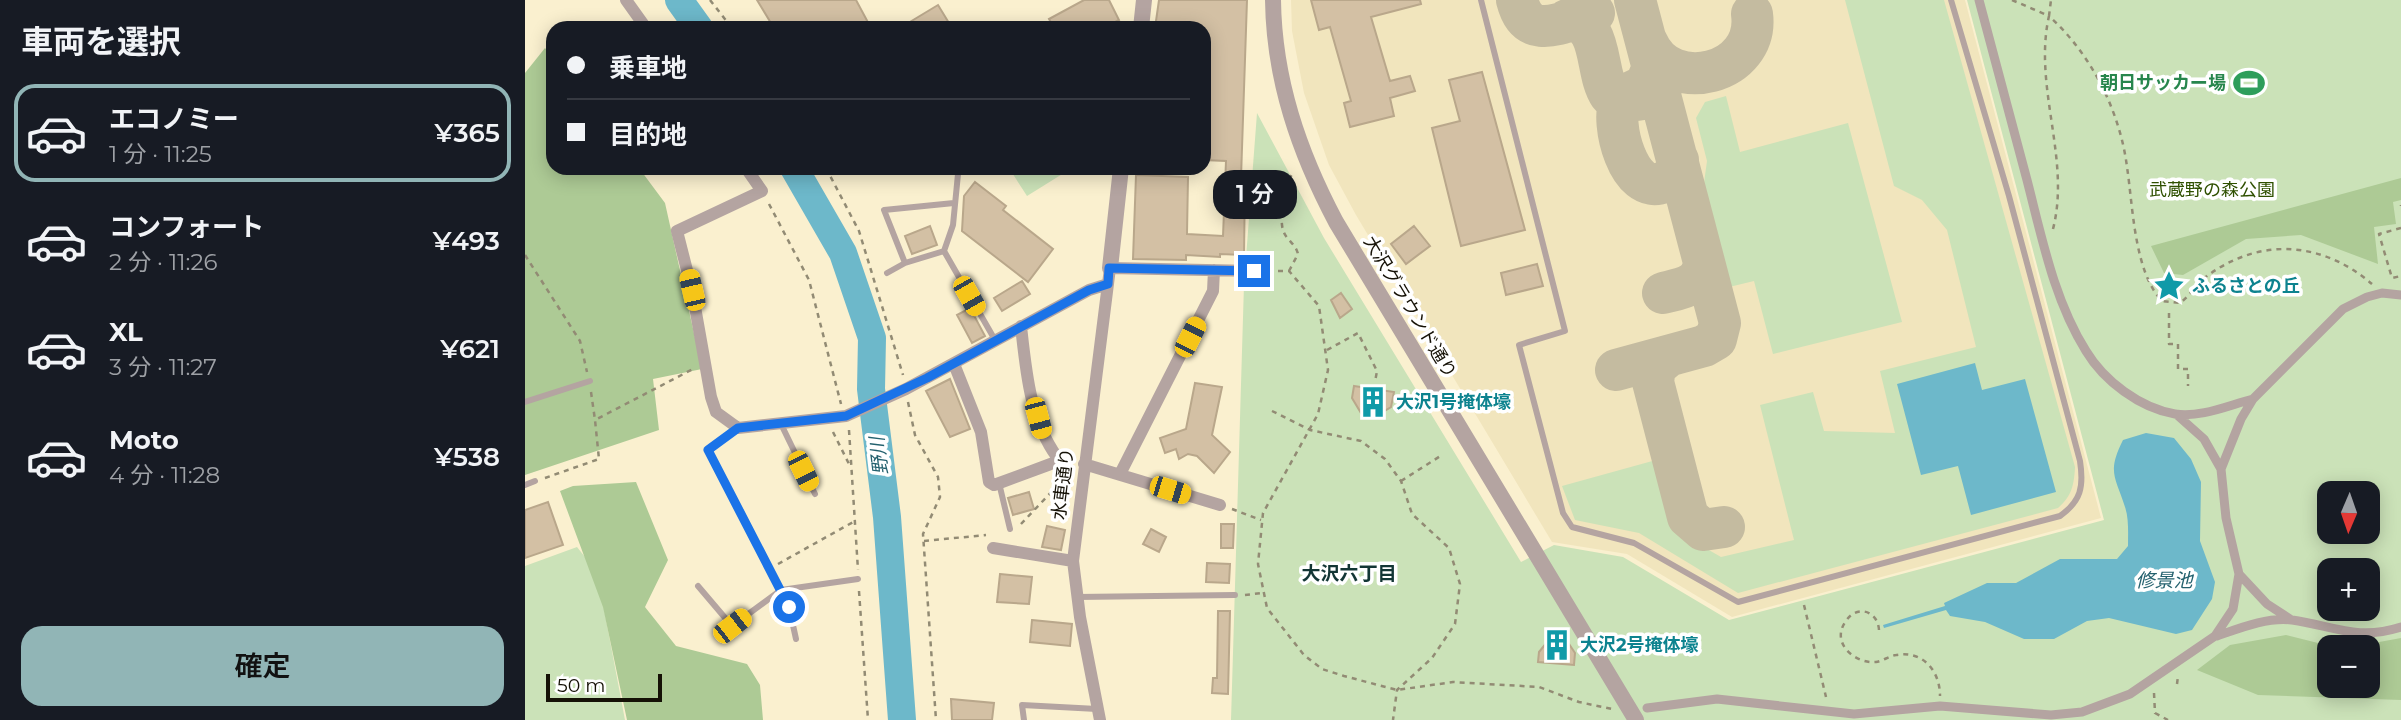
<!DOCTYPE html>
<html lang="ja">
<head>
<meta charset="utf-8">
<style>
  body { margin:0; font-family:Montserrat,"Noto Sans JP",sans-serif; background:#20242c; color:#f1f3f6; height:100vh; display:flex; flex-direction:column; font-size:26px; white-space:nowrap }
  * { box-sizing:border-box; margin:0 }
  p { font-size:23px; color:#9ea1a6 }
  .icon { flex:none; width:38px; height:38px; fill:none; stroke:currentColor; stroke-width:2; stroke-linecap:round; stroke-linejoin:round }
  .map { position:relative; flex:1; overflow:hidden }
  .drawer { display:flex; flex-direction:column; background:#171b24; width:525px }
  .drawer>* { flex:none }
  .top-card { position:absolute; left:21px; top:21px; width:665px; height:154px; border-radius:21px; box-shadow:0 4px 18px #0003; display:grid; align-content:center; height:154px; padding:0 21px; background:#171b24 }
  .needle { width:46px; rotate:182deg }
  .buttons { position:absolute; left:1792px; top:481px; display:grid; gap:14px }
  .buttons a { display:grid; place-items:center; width:63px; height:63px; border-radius:14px; background:#171b24; box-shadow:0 4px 18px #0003; font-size:35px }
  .scale { position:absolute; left:21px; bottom:18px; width:116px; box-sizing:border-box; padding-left:7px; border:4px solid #151106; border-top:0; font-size:19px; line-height:24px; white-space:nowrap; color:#151106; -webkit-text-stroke:5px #fff; paint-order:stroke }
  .end { position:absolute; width:32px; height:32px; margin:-16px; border:9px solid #1a73e8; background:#fff; box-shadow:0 0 0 4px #fff }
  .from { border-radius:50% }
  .bubble { position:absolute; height:49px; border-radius:21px; background:#171b24; box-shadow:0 4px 18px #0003; font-size:23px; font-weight:600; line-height:49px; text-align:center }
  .car { position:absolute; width:21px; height:42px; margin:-21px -10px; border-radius:9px; box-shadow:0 0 5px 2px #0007; background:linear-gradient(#f5c518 24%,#345 0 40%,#f5c518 0 76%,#345 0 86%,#f5c518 0) }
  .top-card b { display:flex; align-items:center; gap:24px; height:66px; font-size:26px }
  .top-card b+b { border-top:2px solid #363941 }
  .top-card i { width:18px; height:18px; background:#f1f3f6 }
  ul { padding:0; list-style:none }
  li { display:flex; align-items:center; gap:21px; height:98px; margin:0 14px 10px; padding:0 7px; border:4px solid transparent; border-radius:21px }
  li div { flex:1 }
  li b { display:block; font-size:26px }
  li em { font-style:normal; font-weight:600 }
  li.on { border-color:#91b5b6 }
  li>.icon { width:63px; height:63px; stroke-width:1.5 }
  h2 { padding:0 21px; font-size:32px; line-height:84px }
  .primary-button { display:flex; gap:14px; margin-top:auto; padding:14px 21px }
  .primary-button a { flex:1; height:80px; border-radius:21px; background:#91b5b6; color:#111; font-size:28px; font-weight:600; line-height:80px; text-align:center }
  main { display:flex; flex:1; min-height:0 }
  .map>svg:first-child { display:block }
</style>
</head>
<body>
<main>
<section class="drawer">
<h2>車両を選択</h2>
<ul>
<li class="on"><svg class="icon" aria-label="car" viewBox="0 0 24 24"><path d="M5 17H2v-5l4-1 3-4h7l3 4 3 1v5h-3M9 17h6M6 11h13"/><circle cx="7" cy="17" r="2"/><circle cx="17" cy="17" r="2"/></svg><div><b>エコノミー</b><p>1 分 · 11:25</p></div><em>¥365</em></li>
<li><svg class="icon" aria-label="car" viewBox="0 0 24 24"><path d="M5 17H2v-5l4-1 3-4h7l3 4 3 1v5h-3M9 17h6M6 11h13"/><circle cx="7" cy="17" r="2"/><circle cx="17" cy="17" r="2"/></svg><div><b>コンフォート</b><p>2 分 · 11:26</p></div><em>¥493</em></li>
<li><svg class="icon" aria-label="car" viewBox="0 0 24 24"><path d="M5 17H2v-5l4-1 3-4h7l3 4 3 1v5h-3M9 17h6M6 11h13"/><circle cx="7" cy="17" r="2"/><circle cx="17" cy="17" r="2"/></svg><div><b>XL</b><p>3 分 · 11:27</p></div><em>¥621</em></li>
<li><svg class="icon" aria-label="car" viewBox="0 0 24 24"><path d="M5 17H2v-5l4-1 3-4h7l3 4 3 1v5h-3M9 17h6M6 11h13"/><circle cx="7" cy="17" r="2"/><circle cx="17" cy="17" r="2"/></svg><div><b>Moto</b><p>4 分 · 11:28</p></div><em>¥538</em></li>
</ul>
<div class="primary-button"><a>確定</a></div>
</section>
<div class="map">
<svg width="1876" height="720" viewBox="0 0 1876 720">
  <rect width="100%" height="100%" fill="#faf0cf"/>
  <path fill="#f1e5bd" d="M 766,0 L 1440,0 L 1576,518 L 1207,617 L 1102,554 L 1027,542 L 831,215 L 804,165 L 779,93 L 767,31 Z"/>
  <path fill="#cbe2b8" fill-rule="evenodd" d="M 1320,0 L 1419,0 L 1550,467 C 1549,485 1547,496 1533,508 L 1213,593 L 1114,533 L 1050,520 L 1037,486 L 1131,460 L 1149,530 L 1196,557 L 1269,540 L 1235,405 L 1288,392 L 1299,431 L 1370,433 L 1355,371 L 1451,347 L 1422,230 L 1397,200 L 1369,186 Z
    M 1442,0 L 1876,0 L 1876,720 L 706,720 L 719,284 L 732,113 L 799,238 L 996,562 L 1029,545 L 1098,557 L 1204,620 L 1579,520 ZM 1804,494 L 1843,494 L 1843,532 L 1804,532 ZM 1804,570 L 1843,570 L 1843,609 L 1804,609 ZM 1804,648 L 1843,648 L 1843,686 L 1804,686 Z
    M 1201,96 L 1215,152 L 1323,123 L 1377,322 L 1248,354 L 1229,281 L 1200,288 L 1178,190 L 1182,161 L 1171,118 L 1180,102 Z
    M 484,168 L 536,168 L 539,173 L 502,196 Z
    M 52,547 L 72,572 L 100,720 L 0,720 L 0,566 Z"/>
  <path fill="#adca95" d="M 20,48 L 28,58 L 28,168 L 114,168 L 140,203 L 177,369 L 128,379 L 134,430 L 0,475 L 0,73 Z
    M 1876,178 L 1876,200 L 1868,202 L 1871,224 L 1849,227 L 1853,264 L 1776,235 L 1721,239 L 1658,275 L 1639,273 L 1626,246 Z
    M 111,482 L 143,560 L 120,607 L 151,646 L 222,664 L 235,685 L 238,720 L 102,720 L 78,607 L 35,491 L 48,486 Z
    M 1761,635 L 1809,647 L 1804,648 L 1804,686 L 1843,686 L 1843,648 L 1827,647 L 1876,638 L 1876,700 L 1733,695 L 1672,670 L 1705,645 Z"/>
  <path fill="#6db8ca" d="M 1450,363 L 1457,390 L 1500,379 L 1531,492 L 1446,515 L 1433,466 L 1396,475 L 1372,384 Z
    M 1621,433 L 1649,438 L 1666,459 L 1676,482 L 1675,541 L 1690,582 L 1687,599 L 1667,630 L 1651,634 L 1584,618 L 1562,621 L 1529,639 L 1499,639 L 1460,622 L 1425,616 L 1421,610 L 1359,628 L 1358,625 L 1420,606 L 1419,603 L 1462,583 L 1491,583 L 1535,559 L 1592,559 L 1603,546 C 1603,534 1604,518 1600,507 C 1590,476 1582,472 1598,440 Z"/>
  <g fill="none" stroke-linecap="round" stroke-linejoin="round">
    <path stroke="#6db8ca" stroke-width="28" d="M 154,0 L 174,28
      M 269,168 L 318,253 L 347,338 L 346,389 L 362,517 L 377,720"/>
    <path stroke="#c4bba0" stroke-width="42" d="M 992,0 C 1003,43 1037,22 1069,13
      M 1042,20 C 1080,21 1069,72 1085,95 L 1098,102 L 1118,99
      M 1122,42 C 1145,97 1235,74 1227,14
      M 1128,67 L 1121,84 C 1113,91 1101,91 1095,102 C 1085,120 1103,198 1139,182 C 1149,178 1152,170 1153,160
      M 1138,293 C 1158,288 1177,286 1179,262
      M 1142,357 L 1130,367 L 1128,382 L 1163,517 L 1178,530 L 1199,527
      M 1091,370 L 1179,346 L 1191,339 L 1195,323 L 1110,0"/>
  </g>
  <path fill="#d3c0a4" stroke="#b9a78b" stroke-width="2" d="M 232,0 L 331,0 L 346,28 L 249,28 Z
    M 559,0 L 584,0 L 594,20 L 579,28 L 529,28 L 524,19 Z
    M 634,0 L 722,0 L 716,178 L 720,178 L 719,255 L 695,254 L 695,257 L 661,255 L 661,260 L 608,259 L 611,175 L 663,177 L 662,234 L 698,236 L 701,161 L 679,160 L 679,28 L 630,28 Z
    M 786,0 L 895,0 L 896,4 L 846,17 L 865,81 L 885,76 L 890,91 L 865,98 L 869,116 L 825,127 L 819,103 L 826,101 L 805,27 L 794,30 Z
    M 413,5 L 427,28 L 375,28 Z
    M 957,72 L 1000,230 L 936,246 L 907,128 L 935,121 L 924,80 Z
    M 450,182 L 481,206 L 478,210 L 528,249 L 503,282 L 437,231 L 439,196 Z
    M 405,226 L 412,245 L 387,254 L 380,236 Z
    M 889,226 L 905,246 L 881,264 L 866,244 Z
    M 1012,264 L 1018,286 L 981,295 L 976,273 Z
    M 497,281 L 505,294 L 477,311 L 469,298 Z
    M 816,293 L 827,309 L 815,318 L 806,300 Z
    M 445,308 L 460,336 L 447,343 L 432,315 Z
    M 425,379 L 445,429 L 425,437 L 401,391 Z
    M 670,383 L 697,387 L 687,435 L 705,452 L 689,473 L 672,456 L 663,454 L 654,459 L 651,449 L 640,453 L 635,438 L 661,429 Z
    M 829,386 L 869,392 L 866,407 L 851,416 L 836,413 L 827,398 Z
    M 504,492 L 509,509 L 488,515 L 483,498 Z
    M 23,502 L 38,545 L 0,558 L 0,510 Z
    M 696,524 L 709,524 L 708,548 L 696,548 Z
    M 522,526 L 540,530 L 536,550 L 517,547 Z
    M 626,529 L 641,537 L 634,552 L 618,544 Z
    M 682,563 L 705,564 L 704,583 L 681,582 Z
    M 475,574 L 507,577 L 504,604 L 472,602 Z
    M 693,611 L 705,611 L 703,694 L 687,693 L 688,678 L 692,678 Z
    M 507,620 L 547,624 L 545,646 L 505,642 Z
    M 1027,636 L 1040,638 L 1050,653 L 1049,665 L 1013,662 L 1014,652 Z
    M 426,699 L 469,703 L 467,720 L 427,720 Z"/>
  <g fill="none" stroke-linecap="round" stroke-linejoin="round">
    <path stroke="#928b74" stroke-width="2.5" stroke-dasharray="5 5" stroke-linecap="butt" d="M 185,0 L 207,28
      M 1487,0 L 1524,16 L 1526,0
      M 301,168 L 334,231 L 378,375
      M 244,204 L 284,280 L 316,404
      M 1876,205 L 1876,206
      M 1876,228 L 1854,234 L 1867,278 L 1876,276
      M 1528,229 C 1546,159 1508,87 1524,16 C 1566,54 1595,111 1602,167 C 1608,206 1609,272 1637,301 L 1655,303 C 1666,295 1671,283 1682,276 C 1735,237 1797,241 1847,284
      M 0,255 L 55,341 L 62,372
      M 743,271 L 764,271 L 794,306 L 803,370 L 793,414 L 738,513 L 733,564 L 742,608 L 779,655 L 797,669 L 819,676 L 872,690 L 928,682 L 1014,687 L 1054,702 L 1087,709
      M 764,271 L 773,254 C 771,244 761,240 758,230 C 754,217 761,198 760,184 L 769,172
      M 1644,313 L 1644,344 L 1653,344 L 1653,369 L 1663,369 L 1663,386
      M 802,350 L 833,333 L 852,371 L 850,382
      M 66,392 L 70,420
      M 383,402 L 390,435 L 413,477 L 415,497 L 398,534 L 411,720
      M 747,411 L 785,430 L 836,441 L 860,459 L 876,481 L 887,514 L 924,548 L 935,584 L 930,624 L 907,658 L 872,690 L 868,720
      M 324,430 L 333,570
      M 308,432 L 324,464
      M 20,478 L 74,459 L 70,420 L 168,369
      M 876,481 L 917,455
      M 707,509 L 736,520
      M 496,524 L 533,485 L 532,475
      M 399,541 L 461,535
      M 253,564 L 330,521
      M 334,591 L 343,720
      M 720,595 L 737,593
      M 1279,605 L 1301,697
      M 1354,630 C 1353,611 1332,604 1321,621 C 1305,642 1329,664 1351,662 C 1358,661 1364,656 1371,655 C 1398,650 1415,671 1415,696
      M 1652,684 L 1653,676
      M 1629,693 L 1630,713 L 1643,720"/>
    <path stroke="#b4a4a1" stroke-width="6" d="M 956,0 L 1040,331 L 994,345 L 1038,513 L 1047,527 L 1109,543 L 1213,602 L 1535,516 C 1556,501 1559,487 1555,461 L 1484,196 L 1426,0
      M 419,251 L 470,340
      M 380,263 L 359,210 L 429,203
      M 362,273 L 380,263 L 419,251 L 428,225 L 433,174
      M 0,402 L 65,381
      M 256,424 L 290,494
      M 213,428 L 183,450 L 264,607 L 271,639
      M 474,483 L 485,529
      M 0,485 L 10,481
      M 173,586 L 207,626 L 256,590 L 333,579
      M 552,597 L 710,595
      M 499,720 L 497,705 L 572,709"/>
    <path stroke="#b4a4a1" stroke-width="9" d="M 1454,0 C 1470,60 1486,120 1502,180 C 1517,238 1529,300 1561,351 C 1579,381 1615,408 1650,414 C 1676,418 1704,405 1728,399
      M 1651,414 L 1679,439 L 1696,469
      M 1714,574 L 1742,604 L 1765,619
      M 1692,636 C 1715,628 1742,617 1767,620 C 1809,626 1832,641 1876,627
      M 1122,708 L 1192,699 L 1329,714 L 1415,706 L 1526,715 L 1557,712 L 1605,694 L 1690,636 L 1708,609 L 1714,574 L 1701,518 L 1696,469 L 1716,419 L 1728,399 L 1818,309 L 1842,297 L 1857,293 L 1876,295"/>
    <path stroke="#b4a4a1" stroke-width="12" d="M 101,0 L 121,28
      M 221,168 L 237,191 L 152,231 L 167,290 L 186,397 L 191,412 L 213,428 L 321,416 L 381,389 L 564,290 L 583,284
      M 429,364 L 456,432 L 464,482 L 469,485 L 531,462 L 532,457 C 505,420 501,371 496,326
      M 559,464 L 695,505
      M 595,474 L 688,291 L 689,270
      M 468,548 L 548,561
      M 575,720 L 555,617 L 548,561 L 585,268 L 729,271"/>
    <path stroke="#b4a4a1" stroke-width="16" d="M 748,0 C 749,80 774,152 811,222 L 1111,720
      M 616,28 L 619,0
      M 585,268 L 596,168"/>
  </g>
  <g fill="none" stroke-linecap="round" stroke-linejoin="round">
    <path stroke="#1a73e8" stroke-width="9" d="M 264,607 L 183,450 L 213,428 L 321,416 L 402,378 L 564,290 L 583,284 L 584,268 L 729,271"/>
  </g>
  <defs>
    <symbol id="stadium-bare" viewBox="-9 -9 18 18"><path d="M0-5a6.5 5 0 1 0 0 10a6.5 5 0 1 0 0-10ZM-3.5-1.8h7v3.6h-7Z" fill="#2e9e5b" stroke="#fff" stroke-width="2.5" paint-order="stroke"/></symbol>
    <symbol id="sight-bare" viewBox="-9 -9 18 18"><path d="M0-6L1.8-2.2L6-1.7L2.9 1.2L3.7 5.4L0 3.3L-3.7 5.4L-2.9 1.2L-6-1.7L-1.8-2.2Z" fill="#0f9aa8" stroke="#fff" stroke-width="2.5" paint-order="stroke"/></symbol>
    <symbol id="building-bare" viewBox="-9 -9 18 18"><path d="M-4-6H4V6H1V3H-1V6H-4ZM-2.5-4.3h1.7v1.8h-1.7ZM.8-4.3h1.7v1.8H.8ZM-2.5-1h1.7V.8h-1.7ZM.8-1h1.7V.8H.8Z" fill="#0f9aa8" stroke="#fff" stroke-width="2.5" paint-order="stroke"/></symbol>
  </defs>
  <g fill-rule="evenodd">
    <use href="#stadium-bare" x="1702" y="61" width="44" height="44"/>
    <use href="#sight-bare" x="1622" y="264" width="44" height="44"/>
    <use href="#building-bare" x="826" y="380" width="44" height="44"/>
    <use href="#building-bare" x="1010" y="623" width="44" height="44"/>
  </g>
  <g text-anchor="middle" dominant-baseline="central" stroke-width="7" stroke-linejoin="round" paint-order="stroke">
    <g font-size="18" font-weight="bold" fill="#27864d" stroke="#fff" text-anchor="end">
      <text x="1701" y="83">朝日サッカー場</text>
    </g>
    <g font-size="18" fill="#2f5000" stroke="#fff">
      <text x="1687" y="190">武蔵野の森公園</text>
    </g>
    <g font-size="18" font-weight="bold" fill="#0d838f" stroke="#fff" text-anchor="start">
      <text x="1667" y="286">ふるさとの丘</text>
      <text x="871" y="402">大沢1号掩体壕</text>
      <text x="1055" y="645">大沢2号掩体壕</text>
    </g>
    <g font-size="18" fill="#151106" stroke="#fff">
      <text transform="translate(885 307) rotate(59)">大沢グラウンド通り</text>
      <text transform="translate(538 484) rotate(-83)">水車通り</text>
    </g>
    <g font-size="19" font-style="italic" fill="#24616e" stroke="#fff">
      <text transform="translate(354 456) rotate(-97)">野川</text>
      <text x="1639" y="580">修景池</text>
    </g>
    <g font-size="19" font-weight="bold" fill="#133635" stroke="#fff">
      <text x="824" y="573">大沢六丁目</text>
    </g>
  </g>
</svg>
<div class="buttons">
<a><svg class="needle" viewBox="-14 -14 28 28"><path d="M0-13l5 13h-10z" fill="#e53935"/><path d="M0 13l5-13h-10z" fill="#9ea1a6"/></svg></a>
<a>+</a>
<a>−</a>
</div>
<div class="scale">50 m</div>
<i class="end from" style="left:264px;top:607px"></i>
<i class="end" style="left:729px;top:271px"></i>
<div class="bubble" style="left:688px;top:170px;width:84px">1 分</div>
<i class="car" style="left:167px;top:290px;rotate:347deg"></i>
<i class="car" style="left:444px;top:296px;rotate:150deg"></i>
<i class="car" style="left:665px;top:337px;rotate:27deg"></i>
<i class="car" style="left:513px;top:418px;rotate:165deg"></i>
<i class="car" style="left:278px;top:471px;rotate:154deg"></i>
<i class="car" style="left:645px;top:490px;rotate:107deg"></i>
<i class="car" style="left:207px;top:626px;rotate:52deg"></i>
<div class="top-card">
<b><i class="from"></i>乗車地</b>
<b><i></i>目的地</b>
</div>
</div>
</main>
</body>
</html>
